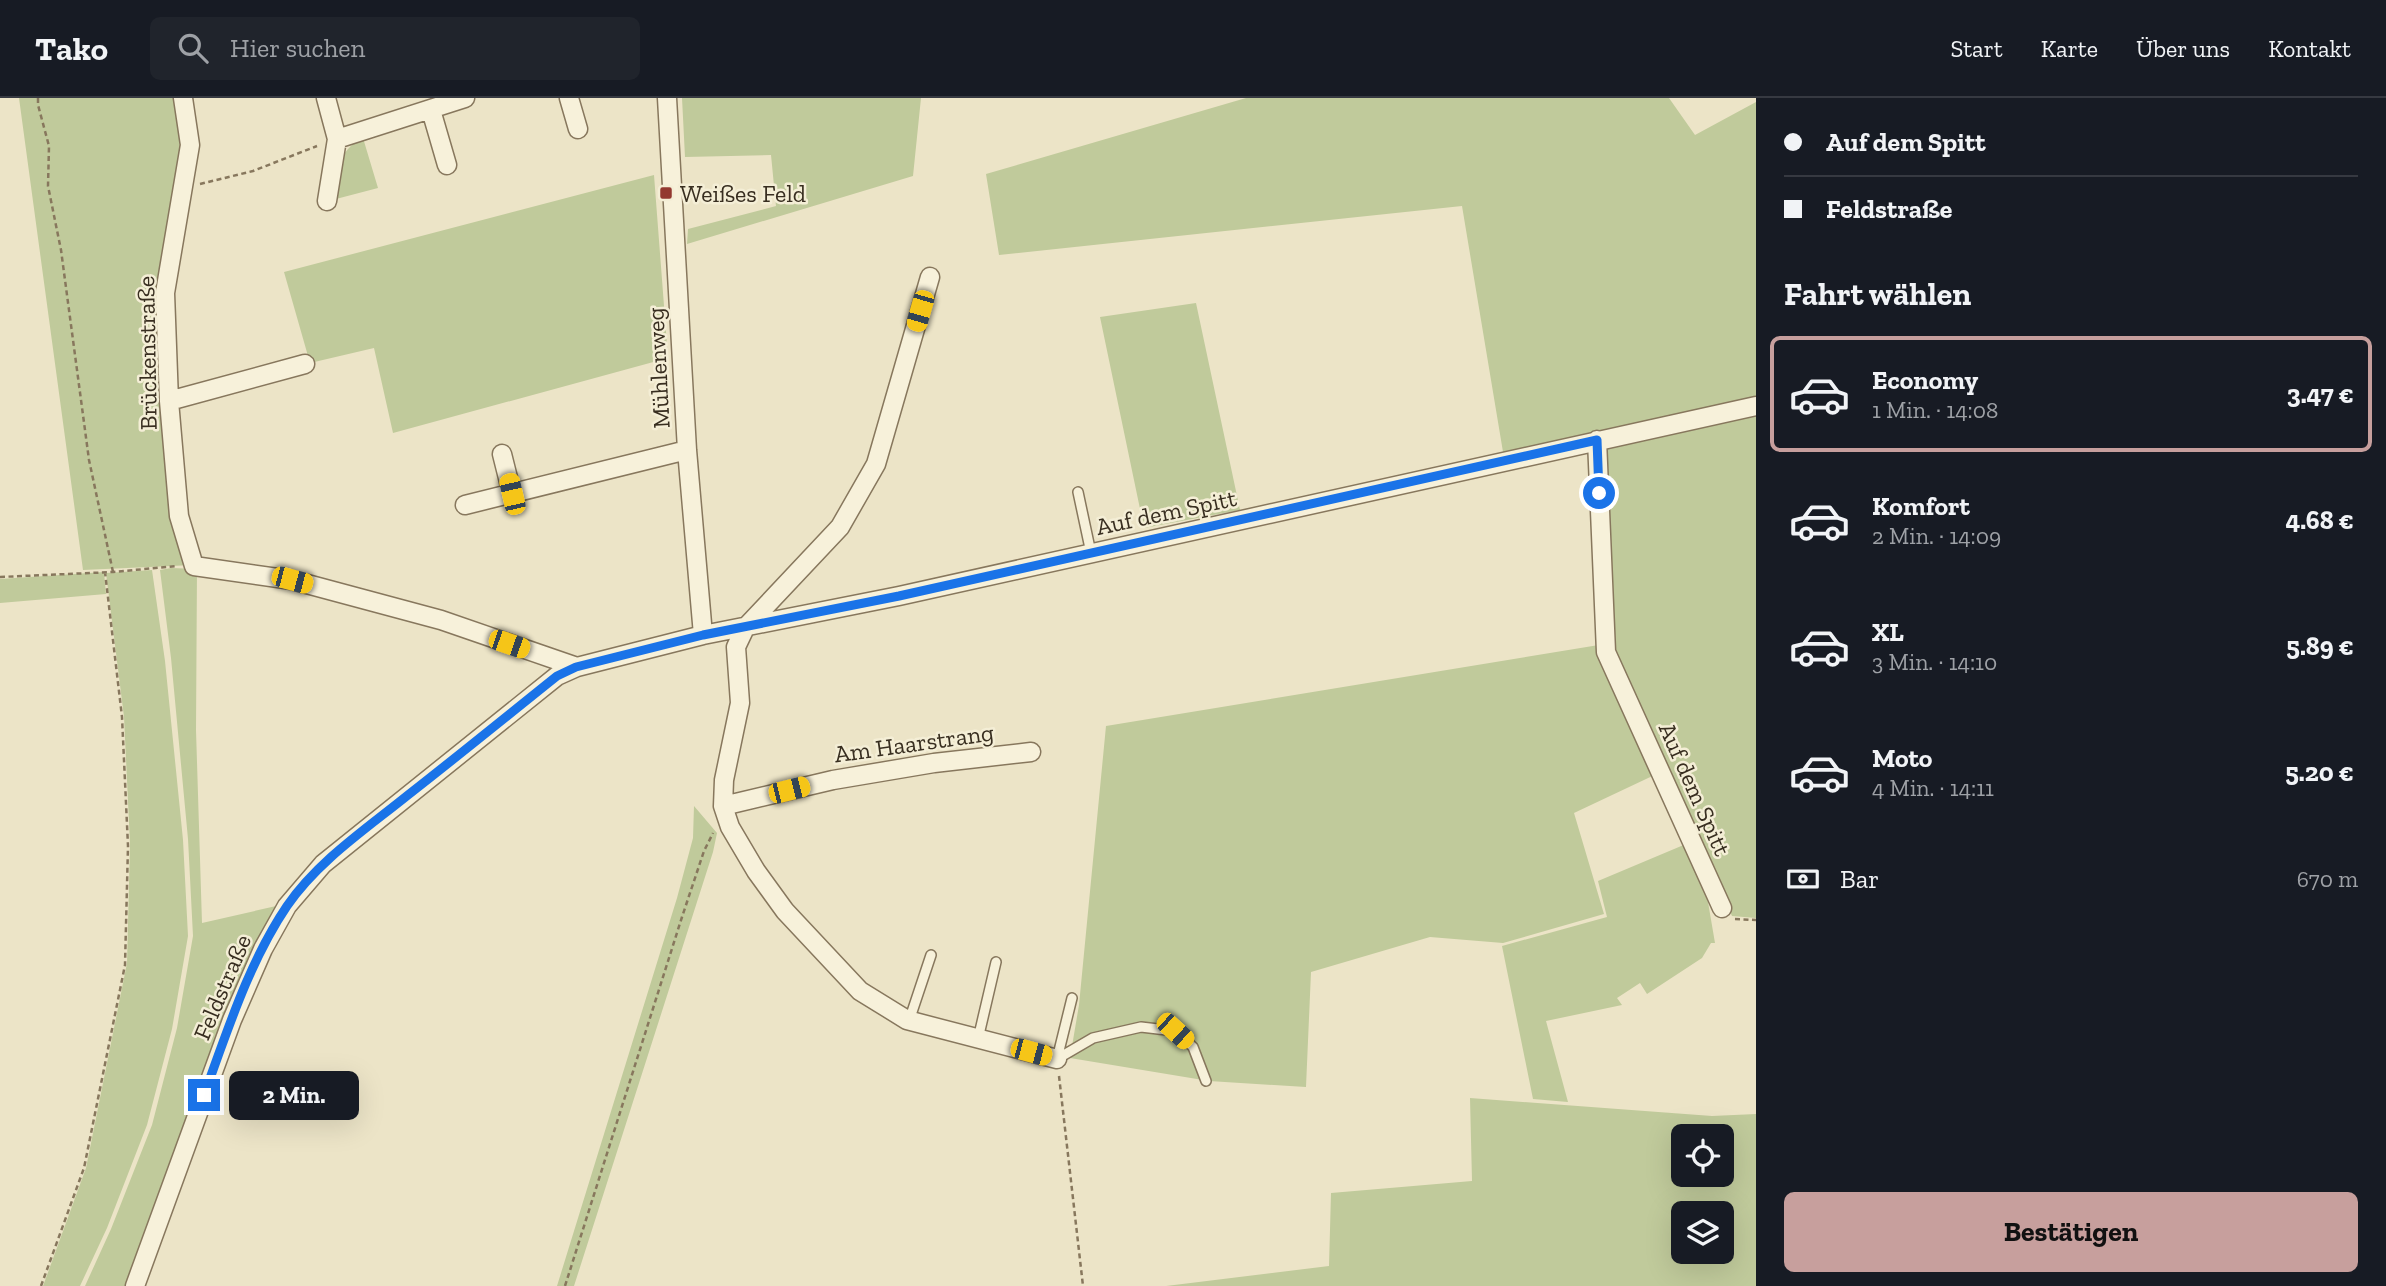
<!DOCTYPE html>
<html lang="de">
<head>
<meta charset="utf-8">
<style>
  body { margin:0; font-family:"Zilla Slab",serif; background:#20242c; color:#f1f3f6; height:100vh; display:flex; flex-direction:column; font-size:26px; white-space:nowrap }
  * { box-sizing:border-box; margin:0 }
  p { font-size:23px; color:#9ea1a6 }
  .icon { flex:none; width:38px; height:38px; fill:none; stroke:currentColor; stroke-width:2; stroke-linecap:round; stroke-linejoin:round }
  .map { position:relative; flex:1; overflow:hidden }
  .sheet { display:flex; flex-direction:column; background:#171b24; width:630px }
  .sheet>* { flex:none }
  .hud { display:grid; align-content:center; height:154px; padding:0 28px; background:#171b24 }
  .buttons { position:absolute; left:1671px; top:1026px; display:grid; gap:14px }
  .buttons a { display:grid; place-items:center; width:63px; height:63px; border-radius:10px; background:#171b24; box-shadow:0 7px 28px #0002; font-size:35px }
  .end { position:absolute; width:32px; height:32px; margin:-16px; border:9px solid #1a73e8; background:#fff; box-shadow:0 0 0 4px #fff }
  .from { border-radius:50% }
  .bubble { position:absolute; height:49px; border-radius:10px; background:#171b24; box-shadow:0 7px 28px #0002; font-size:23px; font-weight:700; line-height:49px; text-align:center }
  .car { position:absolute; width:21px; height:42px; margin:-21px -10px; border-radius:9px; box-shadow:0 0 5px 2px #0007; background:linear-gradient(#f5c518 24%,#345 0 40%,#f5c518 0 76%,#345 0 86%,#f5c518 0) }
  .hud b { display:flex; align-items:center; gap:24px; height:66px; font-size:26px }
  .hud b+b { border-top:2px solid #363941 }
  .hud i { width:18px; height:18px; background:#f1f3f6 }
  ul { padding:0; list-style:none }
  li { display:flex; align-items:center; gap:21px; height:116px; margin:0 14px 10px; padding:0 14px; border:4px solid transparent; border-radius:10px }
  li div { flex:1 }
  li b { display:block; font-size:26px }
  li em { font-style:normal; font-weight:700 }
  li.selected { border-color:#c79f9d }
  li>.icon { width:63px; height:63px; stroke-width:1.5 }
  h2 { padding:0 28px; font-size:32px; line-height:84px }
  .pay { display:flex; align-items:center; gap:18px; height:77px; padding:0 28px; font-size:26px }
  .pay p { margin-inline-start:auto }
  .button { display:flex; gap:14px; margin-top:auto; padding:14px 28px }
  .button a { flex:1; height:80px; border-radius:10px; background:#c79f9d; color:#111; font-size:28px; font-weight:700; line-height:80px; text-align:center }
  header { display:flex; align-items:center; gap:42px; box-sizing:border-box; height:98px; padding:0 35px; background:#171b24; border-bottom:2px solid #363941 }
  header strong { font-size:33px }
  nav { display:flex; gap:38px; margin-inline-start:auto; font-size:24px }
  .search { width:490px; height:63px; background:#20242c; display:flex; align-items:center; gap:18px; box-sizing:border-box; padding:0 24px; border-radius:10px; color:#9ea1a6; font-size:26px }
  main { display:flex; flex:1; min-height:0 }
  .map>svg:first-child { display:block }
</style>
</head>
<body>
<header>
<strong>Tako</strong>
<div class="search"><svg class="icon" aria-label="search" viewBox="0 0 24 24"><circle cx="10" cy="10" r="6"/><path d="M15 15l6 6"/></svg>Hier suchen</div>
<nav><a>Start</a><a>Karte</a><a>Über uns</a><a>Kontakt</a></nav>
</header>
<main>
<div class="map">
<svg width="1756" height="1188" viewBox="0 0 1756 1188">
  <rect width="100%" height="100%" fill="#ece4c7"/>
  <path fill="#c0ca9b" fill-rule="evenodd" d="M 19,0 L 180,0 L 187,46 L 161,195 L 193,467 L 83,472 Z
    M 682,0 L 921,0 L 913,78 L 687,146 L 688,131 L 776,108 L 771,57 L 685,59 Z
    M 1246,0 L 1669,0 L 1695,37 L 1756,4 L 1756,303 L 1504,360 L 1462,108 L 999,157 L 986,76 Z
    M 363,40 L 378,90 L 336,101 C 339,74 335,54 363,40 Z
    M 654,77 L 668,260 L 393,335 L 374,250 L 310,265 L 284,174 Z
    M 1196,205 L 1240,412 L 1144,430 L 1100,219 Z
    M 1756,313 L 1756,820 L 1732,818 L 1663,673 L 1574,715 L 1604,816 L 1503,845 L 1430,839 L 1311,874 L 1306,989 L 1209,983 L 1070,960 L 1079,907 L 1106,628 L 1611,545 L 1603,346 Z
    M 171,470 L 197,471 L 196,632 L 202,825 L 285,806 L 131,1188 L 85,1188 L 111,1131 L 152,1027 L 177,930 L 193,838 L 188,741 L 171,560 L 160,472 Z
    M 152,472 L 165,563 L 183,742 L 188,838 L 172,931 L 147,1027 L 107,1130 L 80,1188 L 43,1188 L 86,1070 L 127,865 L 130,746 L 124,619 L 106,475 Z
    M 104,474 L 106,496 L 0,505 L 0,481 Z
    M 694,708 L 717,735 L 713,754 L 574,1188 L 557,1188 L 677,800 L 693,740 Z
    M 1686,746 L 1708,804 L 1715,845 L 1711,845 L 1702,860 L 1647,896 L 1640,885 L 1617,900 L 1622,907 L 1546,923 L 1568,1004 L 1533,1001 L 1502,848 L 1607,819 L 1598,783 Z
    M 1470,1000 L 1712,1018 L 1756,1016 L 1756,1188 L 1166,1188 L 1329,1168 L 1331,1095 L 1472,1083 ZM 1684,1038 L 1722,1038 L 1722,1076 L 1684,1076 ZM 1684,1115 L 1722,1115 L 1722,1153 L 1684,1153 Z"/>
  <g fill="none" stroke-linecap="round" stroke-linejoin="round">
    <defs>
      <path id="lane" d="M 1078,394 L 1091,455
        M 909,923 L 931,857
        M 978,941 L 996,864
        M 1057,961 L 1093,940 L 1141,929 L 1175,933 L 1193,949 L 1206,983
        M 1057,961 L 1072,900"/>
      <path id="street" d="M 183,0 L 190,47 L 165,195 L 169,303 L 179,418 L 194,468 L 292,482 L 441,522 L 577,569
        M 326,0 L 337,41 L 465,0
        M 569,0 L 578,31
        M 667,0 L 687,352 L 703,537
        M 431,12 L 447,67
        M 327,103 L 337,41
        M 930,179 L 876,366 L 840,429 L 745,530 L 736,549 L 740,605 L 724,682 L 723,708 L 730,729 L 756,773 L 785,813 L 860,893 L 907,922 L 1057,961
        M 169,303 L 305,266
        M 1597,342 L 1606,554 L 1722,810
        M 502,356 L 512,396
        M 465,407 L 687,352
        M 723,708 L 833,682 L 934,665 L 1031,654
        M 135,1188 L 232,922 L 263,851 L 287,808 L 323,766 L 557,578 L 577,569 L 703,537 L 899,498 L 1756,308"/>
    </defs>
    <use href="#lane" stroke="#87775d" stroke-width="12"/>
    <use href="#street" stroke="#87775d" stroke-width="21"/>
    <path stroke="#87775d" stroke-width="2.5" stroke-dasharray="5 3.5" stroke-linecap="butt" d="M 38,0 L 38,7 L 49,48 L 48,88 L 61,152 L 89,362 L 113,474
      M 200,86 L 253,73 L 317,48
      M 0,479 L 113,474 L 177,468
      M 1735,821 L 1756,822
      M 1059,978 L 1083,1188
      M 41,1188 L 84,1070 L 125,867 L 128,748 L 122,619 L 105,474
      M 565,1188 L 682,819 L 704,753 L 713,735"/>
    <use href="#lane" stroke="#f7f1da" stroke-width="9"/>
    <use href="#street" stroke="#f7f1da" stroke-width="18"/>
  </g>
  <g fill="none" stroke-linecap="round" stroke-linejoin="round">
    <path stroke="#1a73e8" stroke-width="9" d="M 204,997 C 227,934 249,864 287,808 C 318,763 366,731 408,697 C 458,658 507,618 557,578 L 576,569 L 703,537 L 899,498 L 1597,342 L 1599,395"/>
  </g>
  <rect fill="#933930" stroke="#f4eed6" stroke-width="2.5" x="659" y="88" width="14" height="14" rx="3.5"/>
  <g text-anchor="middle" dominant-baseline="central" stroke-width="5" stroke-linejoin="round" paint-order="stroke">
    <g font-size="24" fill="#382e20" stroke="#f4eed6" text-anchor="start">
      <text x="680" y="95">Weißes Feld</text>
    </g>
    <g font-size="24" fill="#382e20" stroke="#f4eed6">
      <text transform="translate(147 255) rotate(-91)">Brückenstraße</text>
      <text transform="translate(658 270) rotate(-93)">Mühlenweg</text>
      <text transform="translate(1166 414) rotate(-12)">Auf dem Spitt</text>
      <text transform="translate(914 645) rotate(-8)">Am Haarstrang</text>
      <text transform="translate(1695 691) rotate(66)">Auf dem Spitt</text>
      <text transform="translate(222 889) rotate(-67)">Feldstraße</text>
    </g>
  </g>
</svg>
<div class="buttons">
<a><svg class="icon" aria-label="locate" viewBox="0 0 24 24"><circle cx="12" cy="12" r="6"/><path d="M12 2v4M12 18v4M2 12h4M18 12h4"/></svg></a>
<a><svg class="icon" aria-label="layers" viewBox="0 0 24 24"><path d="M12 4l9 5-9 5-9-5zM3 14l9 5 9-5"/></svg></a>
</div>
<i class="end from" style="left:1599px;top:395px"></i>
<i class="end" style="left:204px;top:997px"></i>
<div class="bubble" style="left:229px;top:973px;width:130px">2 Min.</div>
<i class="car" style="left:920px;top:213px;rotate:196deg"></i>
<i class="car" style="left:512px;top:396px;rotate:347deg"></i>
<i class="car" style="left:292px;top:482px;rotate:105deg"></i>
<i class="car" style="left:509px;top:546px;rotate:109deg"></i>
<i class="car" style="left:789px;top:692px;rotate:76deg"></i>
<i class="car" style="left:1175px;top:933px;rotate:132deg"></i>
<i class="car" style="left:1031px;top:954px;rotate:105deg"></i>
</div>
<section class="sheet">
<div class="hud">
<b><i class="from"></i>Auf dem Spitt</b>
<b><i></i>Feldstraße</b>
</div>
<h2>Fahrt wählen</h2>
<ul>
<li class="selected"><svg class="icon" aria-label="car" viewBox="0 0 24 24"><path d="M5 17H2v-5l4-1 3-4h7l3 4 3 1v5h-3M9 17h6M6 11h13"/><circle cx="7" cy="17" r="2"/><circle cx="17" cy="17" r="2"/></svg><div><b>Economy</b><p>1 Min. · 14:08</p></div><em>3.47 €</em></li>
<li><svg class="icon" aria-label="car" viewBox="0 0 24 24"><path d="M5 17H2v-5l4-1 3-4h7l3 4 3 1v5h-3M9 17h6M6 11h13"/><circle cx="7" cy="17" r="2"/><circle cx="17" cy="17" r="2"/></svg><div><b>Komfort</b><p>2 Min. · 14:09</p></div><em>4.68 €</em></li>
<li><svg class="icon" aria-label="car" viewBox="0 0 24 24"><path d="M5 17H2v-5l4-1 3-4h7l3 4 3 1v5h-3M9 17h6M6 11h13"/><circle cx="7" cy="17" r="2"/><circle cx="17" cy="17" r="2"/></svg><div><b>XL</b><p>3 Min. · 14:10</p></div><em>5.89 €</em></li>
<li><svg class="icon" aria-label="car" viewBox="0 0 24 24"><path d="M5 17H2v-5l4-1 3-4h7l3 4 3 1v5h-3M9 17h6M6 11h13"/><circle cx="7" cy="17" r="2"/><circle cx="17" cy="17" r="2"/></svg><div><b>Moto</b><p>4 Min. · 14:11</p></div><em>5.20 €</em></li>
</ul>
<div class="pay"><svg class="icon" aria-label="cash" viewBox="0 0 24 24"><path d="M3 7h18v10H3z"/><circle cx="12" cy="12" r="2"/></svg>Bar<p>670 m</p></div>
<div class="button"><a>Bestätigen</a></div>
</section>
</main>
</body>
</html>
